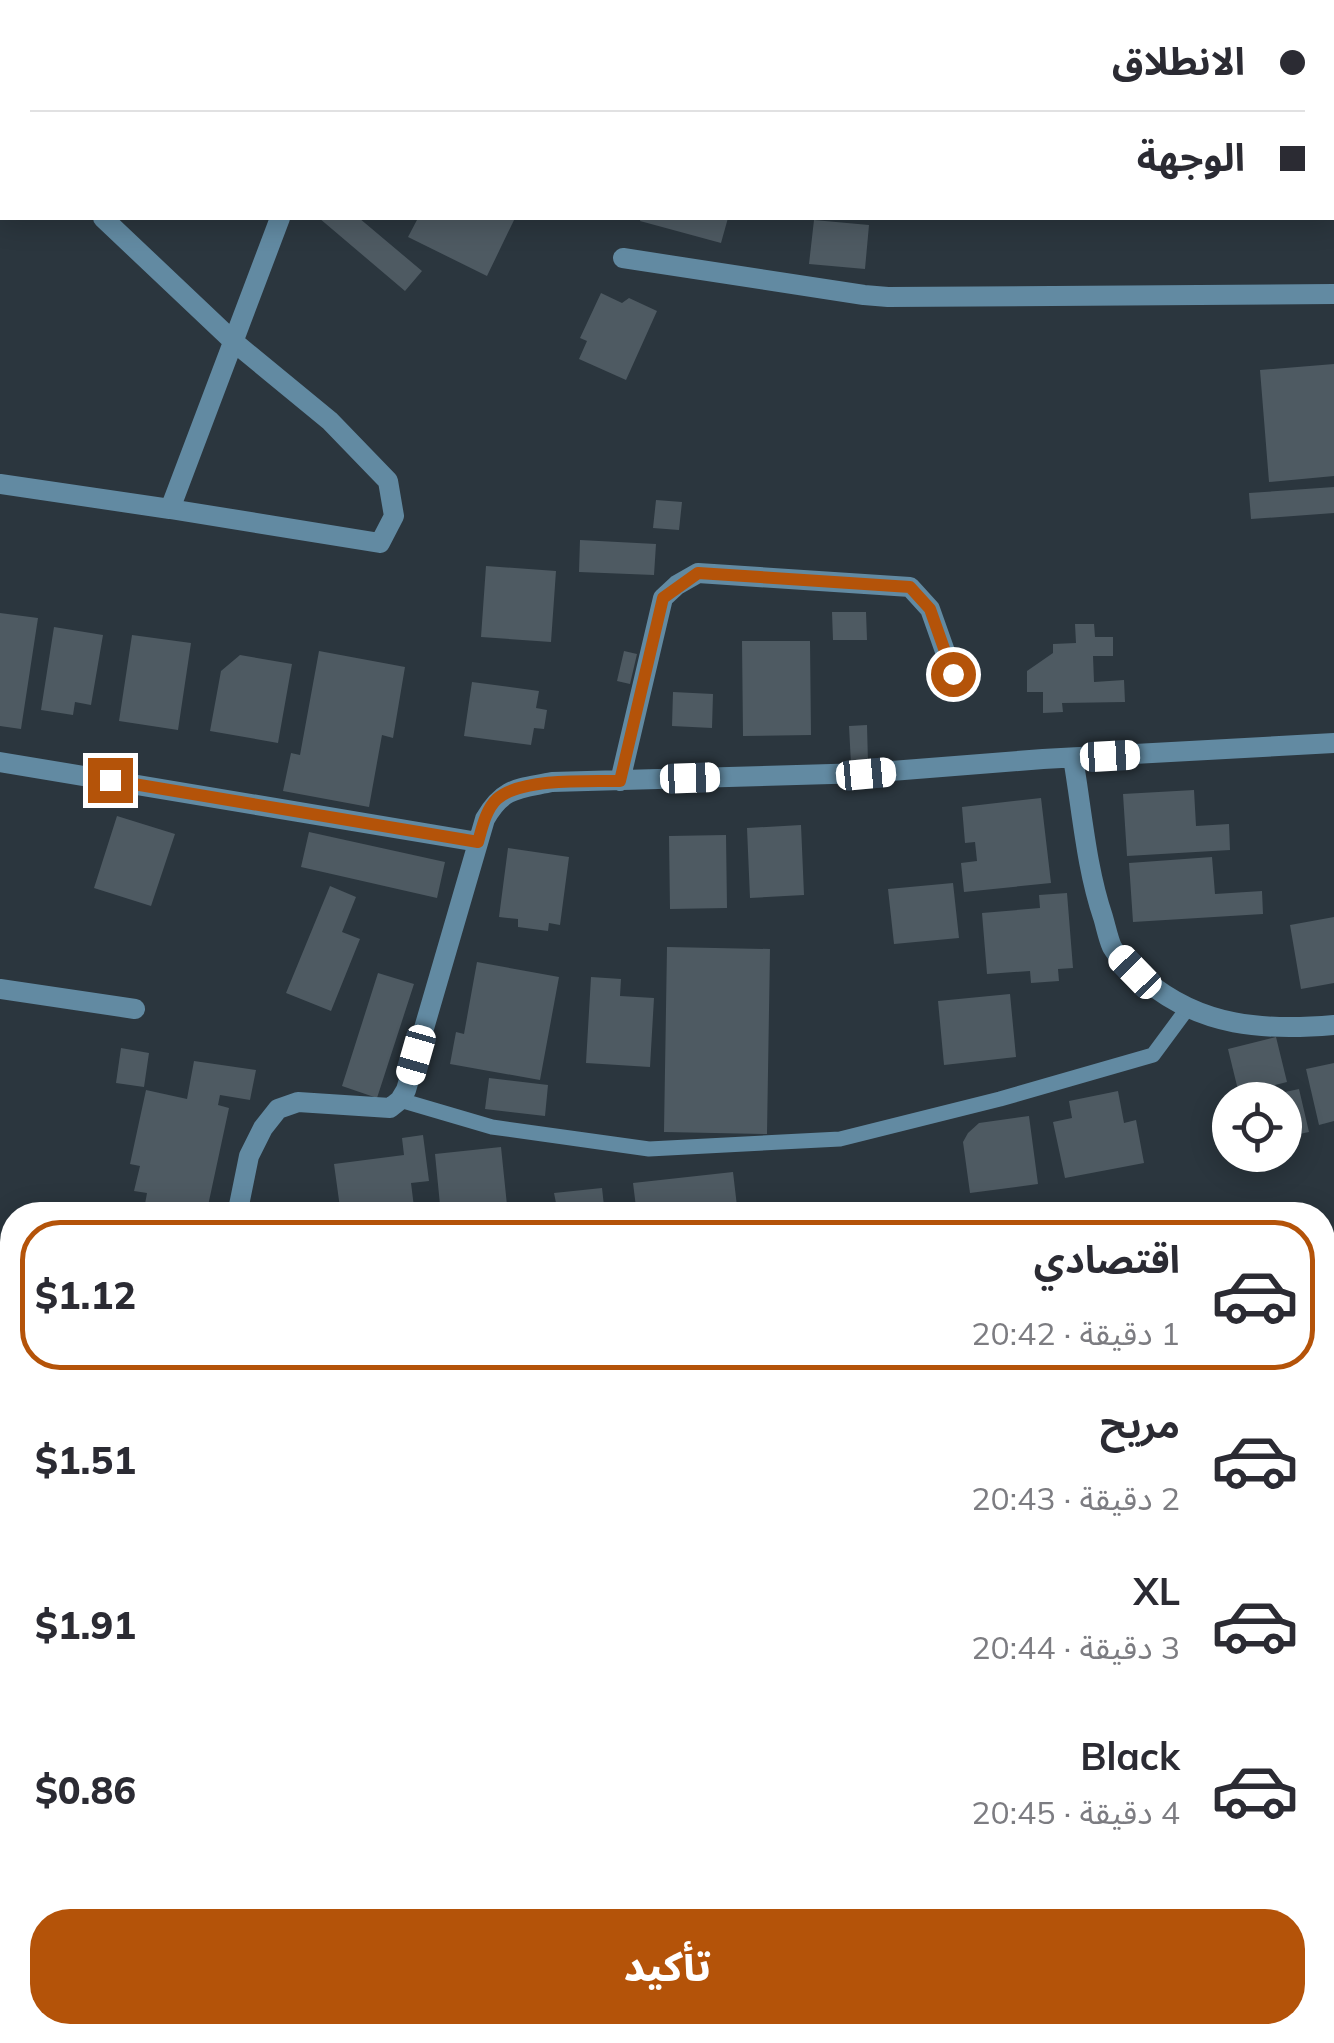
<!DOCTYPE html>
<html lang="ar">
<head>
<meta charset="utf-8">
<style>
  body { margin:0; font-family:Mulish,"Noto Sans Arabic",sans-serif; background:#f7f7f7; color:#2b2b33; direction:rtl; height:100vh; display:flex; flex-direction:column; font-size:38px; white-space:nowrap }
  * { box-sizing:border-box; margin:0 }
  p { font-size:32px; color:#7c7c81 }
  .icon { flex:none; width:55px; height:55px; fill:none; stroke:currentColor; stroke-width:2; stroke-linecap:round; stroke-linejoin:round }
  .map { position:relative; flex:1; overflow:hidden; direction:ltr }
  .drawer { position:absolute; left:0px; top:1202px; width:1335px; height:842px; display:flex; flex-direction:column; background:#fff; border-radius:40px 40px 0 0; box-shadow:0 5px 25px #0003; direction:rtl }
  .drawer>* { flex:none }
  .guide { position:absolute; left:0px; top:0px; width:1335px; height:220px; box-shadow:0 5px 25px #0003; direction:rtl; display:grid; align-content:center; height:220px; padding:0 30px; background:#fff }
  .tools { position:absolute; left:1212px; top:1082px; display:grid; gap:20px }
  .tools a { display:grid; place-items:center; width:90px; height:90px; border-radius:50%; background:#fff; box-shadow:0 5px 25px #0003; font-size:50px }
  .end { position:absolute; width:45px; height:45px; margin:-22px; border:12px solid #b45309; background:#fff; box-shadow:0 0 0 5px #fff }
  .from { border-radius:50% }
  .car { position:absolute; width:30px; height:60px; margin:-30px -15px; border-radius:12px; box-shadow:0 0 8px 2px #0007; background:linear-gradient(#fff 24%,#345 0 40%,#fff 0 76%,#345 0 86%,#fff 0) }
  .guide b { display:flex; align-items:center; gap:35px; height:95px; font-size:38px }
  .guide b+b { border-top:2px solid #e1e1e2 }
  .guide i { width:25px; height:25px; background:#2b2b33 }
  ul { padding:18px 0 0; list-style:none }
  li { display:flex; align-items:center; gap:30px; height:150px; margin:0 20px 15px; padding:0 10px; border:5px solid transparent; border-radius:40px }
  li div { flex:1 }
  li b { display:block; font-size:38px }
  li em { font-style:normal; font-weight:800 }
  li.selected { border-color:#b45309 }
  li>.icon { width:90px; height:90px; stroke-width:1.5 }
  .primary-button { display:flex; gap:20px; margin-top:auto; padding:20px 30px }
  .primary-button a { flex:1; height:115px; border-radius:40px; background:#b45309; color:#fff; font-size:40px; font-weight:800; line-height:115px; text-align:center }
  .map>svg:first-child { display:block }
</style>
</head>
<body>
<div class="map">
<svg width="1334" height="2043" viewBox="0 0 1334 2043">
  <rect width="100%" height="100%" fill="#2b363e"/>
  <path fill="#4e5a62" d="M 319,218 L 359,218 L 422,271 L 405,291 Z
    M 418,218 L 515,218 L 487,276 L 408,237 Z
    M 641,218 L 728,218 L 721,243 L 640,221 Z
    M 814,220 L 869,225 L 865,269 L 809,264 Z
    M 601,293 L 622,303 L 629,298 L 657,311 L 626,380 L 579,359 L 587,341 L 580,338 Z
    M 1334,364 L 1334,476 L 1269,482 L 1260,370 Z
    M 1334,487 L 1334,513 L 1251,519 L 1249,493 Z
    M 656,500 L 682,502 L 679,530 L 653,528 Z
    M 580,540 L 656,544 L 654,575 L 579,572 Z
    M 486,566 L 556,571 L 551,642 L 481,637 Z
    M 832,612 L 866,612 L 867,640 L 833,640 Z
    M 0,613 L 38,618 L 21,729 L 0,726 Z
    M 1075,624 L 1094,624 L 1095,637 L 1113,637 L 1113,656 L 1093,656 L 1094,682 L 1124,680 L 1125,702 L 1062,703 L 1063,712 L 1043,713 L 1043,692 L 1027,692 L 1027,671 L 1053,653 L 1053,644 L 1076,643 Z
    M 54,627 L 103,635 L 91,705 L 75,702 L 73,715 L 41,710 Z
    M 132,635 L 191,643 L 178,730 L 119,721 Z
    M 742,641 L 810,641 L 811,735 L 743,736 Z
    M 319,651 L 405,667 L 393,738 L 382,735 L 369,807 L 283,791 L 291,753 L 300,755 Z
    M 624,651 L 637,654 L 630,684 L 617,681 Z
    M 240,655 L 292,664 L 278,743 L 210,731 L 221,671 Z
    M 472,682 L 539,691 L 536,708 L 547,710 L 544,729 L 534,728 L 531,745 L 464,736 Z
    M 673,692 L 713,694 L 712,728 L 672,726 Z
    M 867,725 L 868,763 L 851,764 L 849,726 Z
    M 1194,790 L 1196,826 L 1229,824 L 1230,850 L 1127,856 L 1123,794 Z
    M 1041,798 L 1051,883 L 964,892 L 961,863 L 977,861 L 975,842 L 965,843 L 962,807 Z
    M 117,816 L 175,834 L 151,906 L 94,888 Z
    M 801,825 L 804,895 L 750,898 L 747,828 Z
    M 309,832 L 445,862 L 437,898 L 301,867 Z
    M 726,835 L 727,908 L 670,909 L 669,836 Z
    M 508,848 L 569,857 L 560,925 L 549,923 L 548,931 L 518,927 L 518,919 L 499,917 Z
    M 1212,857 L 1215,894 L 1262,891 L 1263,914 L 1133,922 L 1129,863 Z
    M 953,883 L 959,938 L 894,944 L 888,889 Z
    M 330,886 L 356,897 L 342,932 L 360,939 L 331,1011 L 286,993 Z
    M 1067,893 L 1073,968 L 1058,969 L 1059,981 L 1031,983 L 1030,971 L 987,974 L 982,913 L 1040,908 L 1039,895 Z
    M 1334,917 L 1334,983 L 1301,989 L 1290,925 Z
    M 667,947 L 770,949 L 767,1134 L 664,1132 Z
    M 477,962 L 559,977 L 540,1080 L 450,1064 L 456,1032 L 464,1034 Z
    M 378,973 L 414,984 L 377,1098 L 342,1086 Z
    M 591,977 L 621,979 L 620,996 L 654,998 L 650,1067 L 586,1063 Z
    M 1010,994 L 1016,1057 L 944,1065 L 938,1001 Z
    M 1276,1037 L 1287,1082 L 1239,1094 L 1228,1049 Z
    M 121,1048 L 149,1053 L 144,1087 L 116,1083 Z
    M 194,1061 L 256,1070 L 250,1100 L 220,1095 L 218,1105 L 229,1108 L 206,1215 L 143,1215 L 147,1193 L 134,1191 L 140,1166 L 130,1164 L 146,1090 L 187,1099 Z
    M 1334,1063 L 1334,1121 L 1319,1125 L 1306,1069 Z
    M 489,1078 L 548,1085 L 545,1116 L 485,1109 Z
    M 1299,1089 L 1309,1132 L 1285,1137 L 1285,1100 L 1258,1098 Z
    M 1118,1091 L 1124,1123 L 1136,1120 L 1144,1163 L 1065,1178 L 1053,1122 L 1072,1118 L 1069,1101 Z
    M 1230,1105 L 1230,1149 L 1226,1150 L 1216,1108 Z
    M 1029,1116 L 1038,1184 L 970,1193 L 963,1142 L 968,1133 L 979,1123 Z
    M 423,1135 L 429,1181 L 411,1183 L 415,1215 L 341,1215 L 334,1164 L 404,1155 L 402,1138 Z
    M 501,1147 L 508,1215 L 441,1215 L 435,1154 Z
    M 733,1172 L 738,1215 L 637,1215 L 633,1183 Z
    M 602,1188 L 605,1215 L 533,1215 L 532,1206 L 556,1203 L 554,1193 Z
    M 1334,1385 L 1334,1468 L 1322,1470 L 1322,1386 Z
    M 0,1532 L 12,1532 L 12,1559 L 0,1558 Z
    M 1334,1560 L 1334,1665 L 1330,1665 L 1322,1629 L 1322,1562 Z
    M 0,1589 L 12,1591 L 12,1666 L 0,1665 Z
    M 0,1746 L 12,1746 L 12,1820 L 0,1820 Z
    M 513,2032 L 583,2036 L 582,2043 L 512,2043 Z
    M 320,2035 L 409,2040 L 409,2043 L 319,2043 Z
    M 118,2036 L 237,2038 L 237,2043 L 118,2043 Z"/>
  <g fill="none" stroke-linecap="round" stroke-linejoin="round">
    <path stroke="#628aa2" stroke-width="15" d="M 400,1100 L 492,1127 L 649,1149 L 840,1139 L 1000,1099 L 1153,1055 L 1187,1009"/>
    <path stroke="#628aa2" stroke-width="20" d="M 361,2 L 362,0
      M 103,218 L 234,342 L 330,421 L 388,481 L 394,516 L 380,543 L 170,509
      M 623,258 L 864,295 L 888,297 L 1334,294
      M 0,484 L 170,509 L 280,218
      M 1073,758 C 1082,810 1086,867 1103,917 C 1106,927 1108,938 1112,947 C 1119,959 1134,971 1145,980 C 1201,1027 1264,1031 1334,1025
      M 0,762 L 478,842
      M 620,781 L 663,598 L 677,585 L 698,573 L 910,587 L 930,609 L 953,674
      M 0,989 L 135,1009
      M 237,1215 L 249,1156 L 263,1128 L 278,1109 L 298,1102 L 390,1108 L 400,1100 L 406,1090 L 485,819 C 503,787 518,789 552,782 L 866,773 L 1043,759 L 1334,743
      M 0,1300 L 12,1302
      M 1322,1514 L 1334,1512"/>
  </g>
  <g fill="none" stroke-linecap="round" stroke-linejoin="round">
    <path stroke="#b45309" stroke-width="12" d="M 110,780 L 478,842 C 482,828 486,809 497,799 C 520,778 589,781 620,781 L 663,598 L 698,573 L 910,587 L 930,609 L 953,674"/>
  </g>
</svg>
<div class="tools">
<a><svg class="icon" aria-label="locate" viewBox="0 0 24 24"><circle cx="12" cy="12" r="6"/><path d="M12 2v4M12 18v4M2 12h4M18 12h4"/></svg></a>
</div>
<i class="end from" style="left:953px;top:674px"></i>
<i class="end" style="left:110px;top:780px"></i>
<i class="car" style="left:1110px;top:756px;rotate:87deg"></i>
<i class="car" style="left:866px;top:774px;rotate:85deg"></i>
<i class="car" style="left:690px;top:778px;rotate:88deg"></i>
<i class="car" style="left:1135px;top:972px;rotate:316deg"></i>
<i class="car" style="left:416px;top:1055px;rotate:196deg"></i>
<div class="guide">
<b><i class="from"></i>الانطلاق</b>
<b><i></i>الوجهة</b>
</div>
<section class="drawer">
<ul>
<li class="selected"><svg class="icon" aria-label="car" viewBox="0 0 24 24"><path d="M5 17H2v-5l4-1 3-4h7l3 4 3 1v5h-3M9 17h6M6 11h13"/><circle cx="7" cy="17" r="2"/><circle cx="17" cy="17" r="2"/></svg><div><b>اقتصادي</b><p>1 دقيقة · 20:42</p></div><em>$1.12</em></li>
<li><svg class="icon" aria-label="car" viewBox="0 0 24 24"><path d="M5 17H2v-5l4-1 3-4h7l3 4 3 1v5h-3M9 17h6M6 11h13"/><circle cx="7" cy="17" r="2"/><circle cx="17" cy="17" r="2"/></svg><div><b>مريح</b><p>2 دقيقة · 20:43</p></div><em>$1.51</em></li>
<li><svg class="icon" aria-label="car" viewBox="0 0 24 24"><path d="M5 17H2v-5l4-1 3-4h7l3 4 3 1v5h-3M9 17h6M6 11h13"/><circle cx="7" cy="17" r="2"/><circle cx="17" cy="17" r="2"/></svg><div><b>XL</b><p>3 دقيقة · 20:44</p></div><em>$1.91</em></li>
<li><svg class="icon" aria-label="car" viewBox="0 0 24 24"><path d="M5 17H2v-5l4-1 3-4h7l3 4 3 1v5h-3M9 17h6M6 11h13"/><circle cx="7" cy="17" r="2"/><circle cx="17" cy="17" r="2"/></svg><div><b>Black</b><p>4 دقيقة · 20:45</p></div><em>$0.86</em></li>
</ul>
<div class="primary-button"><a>تأكيد</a></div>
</section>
</div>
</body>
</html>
